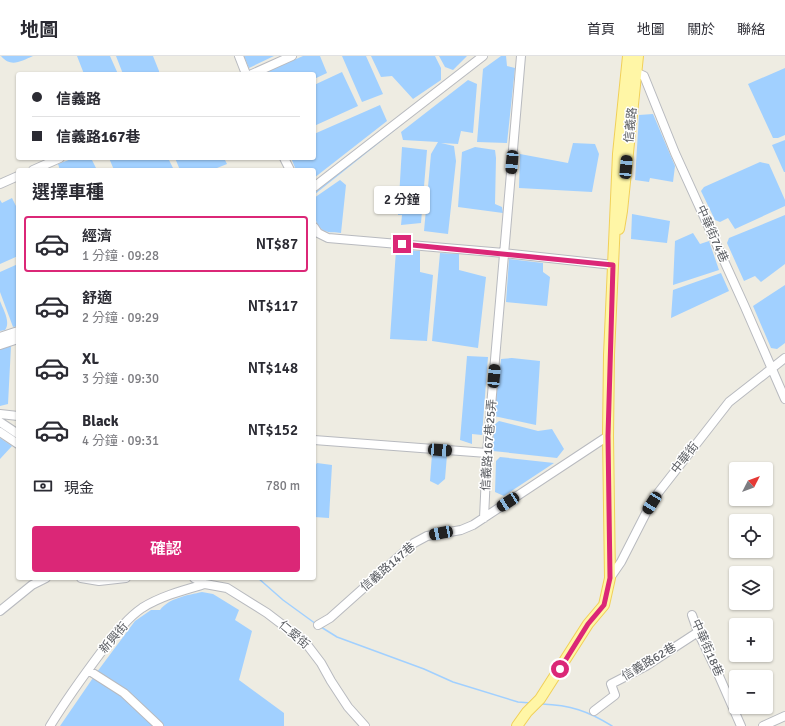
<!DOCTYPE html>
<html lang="zh-TW">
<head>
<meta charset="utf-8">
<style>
  body { margin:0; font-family:Signika,"Noto Sans TC",sans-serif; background:#f7f7f7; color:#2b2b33; height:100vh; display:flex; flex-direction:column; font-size:15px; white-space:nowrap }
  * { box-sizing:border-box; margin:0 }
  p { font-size:13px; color:#7c7c81 }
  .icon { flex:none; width:22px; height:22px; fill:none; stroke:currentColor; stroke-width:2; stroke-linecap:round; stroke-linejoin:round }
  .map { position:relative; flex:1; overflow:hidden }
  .details { position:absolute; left:16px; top:112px; width:300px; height:412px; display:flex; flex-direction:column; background:#fff; border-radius:4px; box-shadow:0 1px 3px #0004 }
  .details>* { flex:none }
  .guide { position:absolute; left:16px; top:16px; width:300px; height:88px; border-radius:4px; box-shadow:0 1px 3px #0004; display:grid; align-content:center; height:88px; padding:0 16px; background:#fff }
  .needle { width:26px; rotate:48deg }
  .controls { position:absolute; left:729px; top:406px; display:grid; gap:8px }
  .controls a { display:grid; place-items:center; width:44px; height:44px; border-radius:4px; background:#fff; box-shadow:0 1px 3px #0004; font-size:20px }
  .end { position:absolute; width:18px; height:18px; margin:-9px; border:5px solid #db2777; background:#fff; box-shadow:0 0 0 2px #fff }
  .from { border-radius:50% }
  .bubble { position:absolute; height:28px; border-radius:4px; background:#fff; box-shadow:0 1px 3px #0004; font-size:13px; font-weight:600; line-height:28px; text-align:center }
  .car { position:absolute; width:12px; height:24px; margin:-12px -6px; border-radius:5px; box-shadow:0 0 3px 1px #0007; background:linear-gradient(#222 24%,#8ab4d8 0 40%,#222 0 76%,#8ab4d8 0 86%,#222 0) }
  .guide b { display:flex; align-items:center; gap:14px; height:38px; font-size:15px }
  .guide b+b { border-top:1px solid #e1e1e2 }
  .guide i { width:10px; height:10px; background:#2b2b33 }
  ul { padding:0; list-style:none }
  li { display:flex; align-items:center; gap:12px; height:56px; margin:0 8px 6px; padding:0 8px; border:2px solid transparent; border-radius:4px }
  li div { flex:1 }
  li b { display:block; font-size:15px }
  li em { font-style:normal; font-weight:600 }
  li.current { border-color:#db2777 }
  li>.icon { width:36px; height:36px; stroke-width:1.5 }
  h2 { padding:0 16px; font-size:18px; line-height:48px }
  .pay { display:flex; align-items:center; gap:10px; height:44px; padding:0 16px; font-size:15px }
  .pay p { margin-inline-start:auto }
  .primary-button { display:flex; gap:8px; margin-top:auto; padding:8px 16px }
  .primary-button a { flex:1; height:46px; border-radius:4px; background:#db2777; color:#fff; font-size:16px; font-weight:600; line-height:46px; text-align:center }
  header { display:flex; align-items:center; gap:24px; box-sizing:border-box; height:56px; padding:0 20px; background:#fff; border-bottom:1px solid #e1e1e2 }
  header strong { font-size:19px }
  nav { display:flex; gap:22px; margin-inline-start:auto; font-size:14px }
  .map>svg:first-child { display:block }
</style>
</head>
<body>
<header>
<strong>地圖</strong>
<nav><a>首頁</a><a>地圖</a><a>關於</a><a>聯絡</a></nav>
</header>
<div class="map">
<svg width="785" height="670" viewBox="0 0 785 670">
  <rect width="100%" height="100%" fill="#eeece2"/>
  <path fill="#a1d0ff" d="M 1,0 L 33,0 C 21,5 11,12 1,0 Z
    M 77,0 L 110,0 L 118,18 L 84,18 Z
    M 116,0 L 153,0 L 159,15 L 159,18 L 123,18 Z
    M 244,0 L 274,0 L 249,12 Z
    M 303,0 L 320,0 L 327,17 L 314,23 L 314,18 L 262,18 Z
    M 342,0 L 366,0 L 383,38 L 362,46 Z
    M 371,0 L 435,0 L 441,12 L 441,24 L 413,43 L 392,20 L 381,21 Z
    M 439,0 L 467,0 L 453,14 L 445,11 Z
    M 501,0 L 506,0 L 507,10 L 515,12 L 507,87 L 477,86 L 483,13 Z
    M 785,12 L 785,79 L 778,82 L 773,82 L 748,28 Z
    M 342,16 L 358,50 L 314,70 L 314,29 Z
    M 468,24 L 477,28 L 473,77 L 461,75 L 458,88 L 441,87 L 454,90 L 456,105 L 448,178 L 424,175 L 431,98 L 438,86 L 403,84 L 401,76 Z
    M 380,49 L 387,65 L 314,122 L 314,114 L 296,114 L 291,102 L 314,102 L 314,78 Z
    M 653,58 L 675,110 L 673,126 L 650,122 L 649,126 L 635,124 L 639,59 Z
    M 785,84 L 785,116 L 784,116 L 772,89 Z
    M 573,87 L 595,88 L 599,98 L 592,136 L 519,132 L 520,98 L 568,107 Z
    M 402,91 L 427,94 L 421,167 L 401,169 L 402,159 L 398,159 Z
    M 475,91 L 495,94 L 496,102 L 495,148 L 502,151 L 503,157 L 458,151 L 462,96 Z
    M 74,102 L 91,102 L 97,114 L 60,114 L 58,108 Z
    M 109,102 L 168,102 L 174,114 L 114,114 Z
    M 175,102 L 224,102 L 227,108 L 212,114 L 180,114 Z
    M 760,106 L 769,108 L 785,144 L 785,150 L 735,173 L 728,162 L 720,166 L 715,164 L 701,135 L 704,131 Z
    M 340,124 L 346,129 L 341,177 C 336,176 329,177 325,175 C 313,170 314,152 314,142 Z
    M 12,142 L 18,154 L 18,200 L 0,208 L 0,144 L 2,147 Z
    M 632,158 L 670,165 L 667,187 L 631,183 Z
    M 785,159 L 785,208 L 761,226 L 755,220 L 744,225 L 727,187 L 729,182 Z
    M 693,177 L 700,188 L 709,185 L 719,214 L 673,229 L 675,185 Z
    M 396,194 L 420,195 L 420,216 L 433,219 L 427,285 L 390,283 Z
    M 440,197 L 459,198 L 459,214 L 486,221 L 478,292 L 432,285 Z
    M 509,203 L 543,207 L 543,216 L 550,221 L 547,250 L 506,246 Z
    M 18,208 L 18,270 L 13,271 L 0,236 L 0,216 Z
    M 721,217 L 729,235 L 671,262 L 673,234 Z
    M 785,229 L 785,287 L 777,293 L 771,292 L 753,250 Z
    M 0,245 C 3,253 11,266 5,274 L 0,275 Z
    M 11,290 L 8,348 L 0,350 L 0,293 Z
    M 467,300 L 488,301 L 482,379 L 472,378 L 472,388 L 460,384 Z
    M 512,302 L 540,305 L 536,369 L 494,360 L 501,303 Z
    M 499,365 L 538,375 L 552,373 L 564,393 L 557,402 L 493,395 L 494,369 Z
    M 0,382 L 12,390 L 0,403 Z
    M 432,398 L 447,399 L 445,423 L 438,429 L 430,425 Z
    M 500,401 L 554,407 L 504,440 L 495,436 L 496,405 Z
    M 317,407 L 332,409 L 329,462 L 314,461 L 314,411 Z
    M 202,536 L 213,538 L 239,554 L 235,564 L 252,575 L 239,624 L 284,657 L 284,670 L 60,670 L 97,616 L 135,565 L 151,554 L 160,554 C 169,542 188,539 202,536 Z"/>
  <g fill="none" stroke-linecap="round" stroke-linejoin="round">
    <path stroke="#a1d0ff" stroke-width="1.5" d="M 314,138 L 403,67
      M 0,371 L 10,378
      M 258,522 L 283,544 L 316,568
      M 321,571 L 337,581 L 424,613 L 453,626 L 518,646 L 531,647
      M 542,648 C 570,649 588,655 612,670"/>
    <defs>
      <path id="minor" d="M 239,0 L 246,18
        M 631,14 L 644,20 L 675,97 L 745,251 L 785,343
        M 252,18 L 292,0
        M 284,102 L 290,114
        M 33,114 L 60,102
        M 0,128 L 18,120
        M 314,131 L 483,0
        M 314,171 L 318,177 L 328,182 L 504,197 L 613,209
        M 0,281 L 18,275
        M 0,289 L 18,283
        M 0,358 L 18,360
        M 0,366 L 18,378
        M 0,376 L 18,388
        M 314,384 L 487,397
        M 484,462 L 487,397 L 521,0
        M 81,522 L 99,525 L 126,522
        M 194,522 L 205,528 L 227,532 L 267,557 L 305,586 L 321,607 L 331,625 L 348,651 L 365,670
        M 610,522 L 621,506 L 646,457 L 658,437 L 729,346 L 785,302
        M 0,555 L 32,529 L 46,522
        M 692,559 L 698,576 L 719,620 L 741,670
        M 318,569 L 330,562 L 414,487 L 427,480 L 461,474 L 473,469 L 608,380
        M 88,614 L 124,637 L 159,670
        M 594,655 L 615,639 L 611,628 L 646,610 L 698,576
        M 50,670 C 66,644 84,619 102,595 C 114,580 126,563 142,552 C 161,540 184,534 205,528
        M 763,670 L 785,660"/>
      <path id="major" d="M 619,173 L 622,155 L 638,0
        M 517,670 L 527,656 L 540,643 L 588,568 L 604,549 L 610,522 L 608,380 L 609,299 L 618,98 L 628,0"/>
    </defs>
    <use href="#minor" stroke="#b8babf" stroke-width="10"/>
    <use href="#major" stroke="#f1d058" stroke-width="12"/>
    <use href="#minor" stroke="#fff" stroke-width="8"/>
    <use href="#major" stroke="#fff6a6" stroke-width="10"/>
  </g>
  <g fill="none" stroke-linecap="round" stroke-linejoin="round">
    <path stroke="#db2777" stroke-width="5" d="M 402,188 L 613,209 L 608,380 L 610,522 L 604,549 L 588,568 L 560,613"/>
  </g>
  <g text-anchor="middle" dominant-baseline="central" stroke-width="3" stroke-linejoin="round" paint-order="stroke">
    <g font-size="12" fill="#5b5e63" stroke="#fff">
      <text transform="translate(631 69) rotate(-84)">信義路</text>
      <text transform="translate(712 178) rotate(66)">中華街74巷</text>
      <text transform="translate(489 389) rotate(-86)">信義路167巷25弄</text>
      <text transform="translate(685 402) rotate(-52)">中華街</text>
      <text transform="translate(388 511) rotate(-41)">信義路147巷</text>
      <text transform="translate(294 579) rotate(40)">仁愛街</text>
      <text transform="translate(114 582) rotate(-49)">新興街</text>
      <text transform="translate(707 592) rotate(66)">中華街18巷</text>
      <text transform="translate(649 606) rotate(-31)">信義路62巷</text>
    </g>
  </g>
</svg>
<div class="controls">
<a><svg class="needle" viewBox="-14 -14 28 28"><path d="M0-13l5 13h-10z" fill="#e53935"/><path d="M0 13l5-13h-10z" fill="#7c7c81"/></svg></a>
<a><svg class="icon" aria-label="locate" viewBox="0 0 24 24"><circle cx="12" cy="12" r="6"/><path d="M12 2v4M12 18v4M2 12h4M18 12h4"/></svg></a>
<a><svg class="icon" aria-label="layers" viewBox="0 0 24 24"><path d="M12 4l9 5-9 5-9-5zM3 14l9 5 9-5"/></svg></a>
<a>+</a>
<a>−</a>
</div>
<i class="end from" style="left:560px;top:613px"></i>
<i class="end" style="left:402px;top:188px"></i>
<div class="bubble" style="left:374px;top:130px;width:56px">2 分鐘</div>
<i class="car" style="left:512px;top:106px;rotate:185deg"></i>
<i class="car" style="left:626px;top:111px;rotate:5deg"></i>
<i class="car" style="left:494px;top:320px;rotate:5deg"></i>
<i class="car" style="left:440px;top:394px;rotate:94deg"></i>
<i class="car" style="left:508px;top:446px;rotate:237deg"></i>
<i class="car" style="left:652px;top:447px;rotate:212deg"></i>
<i class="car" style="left:441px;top:477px;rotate:259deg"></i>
<div class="guide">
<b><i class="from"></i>信義路</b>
<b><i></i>信義路167巷</b>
</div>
<section class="details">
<h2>選擇車種</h2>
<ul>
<li class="current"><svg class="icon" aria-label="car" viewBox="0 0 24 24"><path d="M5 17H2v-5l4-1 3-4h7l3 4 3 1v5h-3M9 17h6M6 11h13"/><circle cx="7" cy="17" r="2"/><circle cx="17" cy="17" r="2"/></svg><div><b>經濟</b><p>1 分鐘 · 09:28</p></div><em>NT$87</em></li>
<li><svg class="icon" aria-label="car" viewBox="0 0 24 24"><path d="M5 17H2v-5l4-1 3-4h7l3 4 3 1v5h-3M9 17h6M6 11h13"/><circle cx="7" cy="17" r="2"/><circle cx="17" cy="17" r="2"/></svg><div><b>舒適</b><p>2 分鐘 · 09:29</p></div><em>NT$117</em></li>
<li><svg class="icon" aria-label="car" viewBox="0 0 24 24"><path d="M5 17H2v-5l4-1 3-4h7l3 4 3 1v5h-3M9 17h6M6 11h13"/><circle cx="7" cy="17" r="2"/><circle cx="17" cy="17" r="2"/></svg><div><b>XL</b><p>3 分鐘 · 09:30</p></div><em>NT$148</em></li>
<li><svg class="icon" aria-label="car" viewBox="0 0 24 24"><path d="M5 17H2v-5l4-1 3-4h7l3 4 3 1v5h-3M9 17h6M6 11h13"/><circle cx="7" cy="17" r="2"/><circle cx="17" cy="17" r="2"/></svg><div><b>Black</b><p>4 分鐘 · 09:31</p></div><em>NT$152</em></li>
</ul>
<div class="pay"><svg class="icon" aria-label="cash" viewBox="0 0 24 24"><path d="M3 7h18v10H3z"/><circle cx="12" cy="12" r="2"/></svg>現金<p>780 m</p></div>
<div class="primary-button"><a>確認</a></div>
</section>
</div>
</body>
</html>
